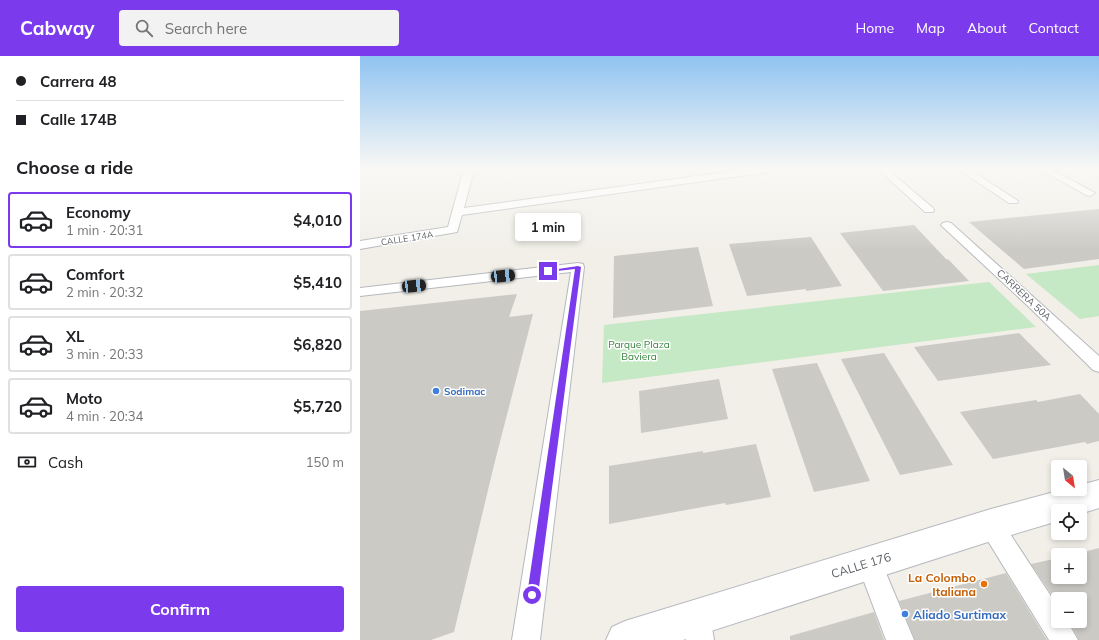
<!DOCTYPE html>
<html lang="en">
<head>
<meta charset="utf-8">
<style>
  body { margin:0; font-family:Mulish,sans-serif; background:#f2f2f2; color:#202124; height:100vh; display:flex; flex-direction:column; font-size:15px; white-space:nowrap }
  * { box-sizing:border-box; margin:0 }
  p { font-size:13px; color:#757577 }
  .icon { flex:none; width:22px; height:22px; fill:none; stroke:currentColor; stroke-width:2; stroke-linecap:round; stroke-linejoin:round }
  .map { position:relative; flex:1; overflow:hidden }
  .sheet { display:flex; flex-direction:column; background:#fff; width:360px }
  .sheet>* { flex:none }
  .guide { display:grid; align-content:center; height:88px; padding:0 16px; background:#fff }
  .needle { width:26px; rotate:150deg }
  .controls { position:absolute; left:691px; top:404px; display:grid; gap:8px }
  .controls a { display:grid; place-items:center; width:36px; height:36px; border-radius:4px; background:#fff; box-shadow:0 2px 6px #0003; font-size:20px }
  .end { position:absolute; width:18px; height:18px; margin:-9px; border:5px solid #7c3aed; background:#fff; box-shadow:0 0 0 2px #fff }
  .from { border-radius:50% }
  .bubble { position:absolute; height:28px; border-radius:4px; background:#fff; box-shadow:0 2px 6px #0003; font-size:13px; font-weight:700; line-height:28px; text-align:center }
  .car { position:absolute; width:12px; height:24px; margin:-12px -6px; border-radius:5px; box-shadow:0 0 3px 1px #0007; background:linear-gradient(#222 24%,#8ab4d8 0 40%,#222 0 76%,#8ab4d8 0 86%,#222 0) }
  .guide b { display:flex; align-items:center; gap:14px; height:38px; font-size:15px }
  .guide b+b { border-top:1px solid #e0e0e0 }
  .guide i { width:10px; height:10px; background:#202124 }
  ul { padding:0; list-style:none }
  li { display:flex; align-items:center; gap:12px; height:56px; margin:0 8px 6px; padding:0 8px; border:2px solid #e0e0e0; border-radius:4px }
  li div { flex:1 }
  li b { display:block; font-size:15px }
  li em { font-style:normal; font-weight:700 }
  li.active { border-color:#7c3aed }
  li>.icon { width:36px; height:36px; stroke-width:1.5 }
  h2 { padding:0 16px; font-size:18px; line-height:48px }
  .pay { display:flex; align-items:center; gap:10px; height:44px; padding:0 16px; font-size:15px }
  .pay p { margin-inline-start:auto }
  .action { display:flex; gap:8px; margin-top:auto; padding:8px 16px }
  .action a { flex:1; height:46px; border-radius:4px; background:#7c3aed; color:#fff; font-size:16px; font-weight:700; line-height:46px; text-align:center }
  header { display:flex; align-items:center; gap:24px; box-sizing:border-box; height:56px; padding:0 20px; background:#7c3aed; color:#fff }
  header strong { font-size:19px }
  nav { display:flex; gap:22px; margin-inline-start:auto; font-size:14px }
  .search { width:280px; height:36px; background:#f2f2f2; display:flex; align-items:center; gap:10px; box-sizing:border-box; padding:0 14px; border-radius:4px; color:#757577; font-size:15px }
  main { display:flex; flex:1; min-height:0 }
  .map>svg:first-child { display:block }
</style>
</head>
<body>
<header>
<strong>Cabway</strong>
<div class="search"><svg class="icon" aria-label="search" viewBox="0 0 24 24"><circle cx="10" cy="10" r="6"/><path d="M15 15l6 6"/></svg>Search here</div>
<nav><a>Home</a><a>Map</a><a>About</a><a>Contact</a></nav>
</header>
<main>
<section class="sheet">
<div class="guide">
<b><i class="from"></i>Carrera 48</b>
<b><i></i>Calle 174B</b>
</div>
<h2>Choose a ride</h2>
<ul>
<li class="active"><svg class="icon" aria-label="car" viewBox="0 0 24 24"><path d="M5 17H2v-5l4-1 3-4h7l3 4 3 1v5h-3M9 17h6M6 11h13"/><circle cx="7" cy="17" r="2"/><circle cx="17" cy="17" r="2"/></svg><div><b>Economy</b><p>1 min · 20:31</p></div><em>$4,010</em></li>
<li><svg class="icon" aria-label="car" viewBox="0 0 24 24"><path d="M5 17H2v-5l4-1 3-4h7l3 4 3 1v5h-3M9 17h6M6 11h13"/><circle cx="7" cy="17" r="2"/><circle cx="17" cy="17" r="2"/></svg><div><b>Comfort</b><p>2 min · 20:32</p></div><em>$5,410</em></li>
<li><svg class="icon" aria-label="car" viewBox="0 0 24 24"><path d="M5 17H2v-5l4-1 3-4h7l3 4 3 1v5h-3M9 17h6M6 11h13"/><circle cx="7" cy="17" r="2"/><circle cx="17" cy="17" r="2"/></svg><div><b>XL</b><p>3 min · 20:33</p></div><em>$6,820</em></li>
<li><svg class="icon" aria-label="car" viewBox="0 0 24 24"><path d="M5 17H2v-5l4-1 3-4h7l3 4 3 1v5h-3M9 17h6M6 11h13"/><circle cx="7" cy="17" r="2"/><circle cx="17" cy="17" r="2"/></svg><div><b>Moto</b><p>4 min · 20:34</p></div><em>$5,720</em></li>
</ul>
<div class="pay"><svg class="icon" aria-label="cash" viewBox="0 0 24 24"><path d="M3 7h18v10H3z"/><circle cx="12" cy="12" r="2"/></svg>Cash<p>150 m</p></div>
<div class="action"><a>Confirm</a></div>
</section>
<div class="map">
<svg width="739" height="584" viewBox="0 0 739 584">
  <rect width="100%" height="100%" fill="#f1efe8"/>
  <path fill="#c5e8c5" d="M 739,209 L 739,260 L 720,263 L 666,218 Z
    M 629,226 L 676,271 L 242,327 L 244,269 Z"/>
  <path fill="#cccac5" d="M 739,153 L 739,203 L 664,213 L 609,166 Z
    M 554,169 L 587,204 L 588,203 L 609,225 L 523,235 L 480,177 Z
    M 451,181 L 482,230 L 446,235 L 446,233 L 387,240 L 369,188 Z
    M 338,191 L 353,250 L 253,262 L 254,200 Z
    M 157,238 L 149,261 L 173,258 L 134,409 L 94,576 L 71,584 L 0,584 L 0,255 Z
    M 659,277 L 691,309 L 578,325 L 554,291 Z
    M 524,297 L 593,409 L 540,419 L 481,303 Z
    M 457,307 L 510,425 L 454,436 L 412,313 Z
    M 359,323 L 368,363 L 281,377 L 279,335 Z
    M 720,338 L 739,358 L 739,385 L 727,388 L 725,386 L 633,403 L 600,356 L 676,344 L 678,346 Z
    M 396,388 L 411,441 L 366,449 L 365,447 L 249,468 L 249,410 L 343,395 L 343,397 Z
    M 739,492 L 739,584 L 719,584 L 709,565 L 720,565 L 720,543 L 698,543 L 698,548 L 671,508 L 698,502 L 698,521 L 720,521 L 720,499 L 712,499 Z
    M 646,517 L 687,584 L 555,584 L 539,545 Z
    M 514,556 L 524,584 L 430,584 L 430,580 Z"/>
  <g fill="none" stroke-linecap="round" stroke-linejoin="round">
    <defs>
      <path id="street" d="M 104,113 L 114,113 L 104,152 L 389,113 L 412,113 L 407,116 L 102,159 L 97,176 L 0,193 L 0,185 L 88,171 Z
        M 518,113 L 527,113 L 573,152 L 574,154 L 573,156 L 565,156 Z
        M 598,113 L 609,113 L 658,145 L 657,147 L 649,147 Z
        M 680,113 L 691,113 L 735,137 L 730,140 L 726,139 Z
        M 587,166 L 591,167 L 739,300 L 739,316 L 733,314 L 668,250 L 583,171 L 581,169 L 583,167 Z
        M 218,207 L 223,208 L 224,211 L 180,584 L 152,584 L 211,216 L 0,240 L 0,232 Z
        M 631,458 L 639,461 L 698,551 L 698,565 L 707,565 L 718,584 L 689,584 L 623,477 L 620,469 L 623,461 Z
        M 509,495 L 518,498 L 554,584 L 526,584 L 497,507 L 500,498 Z
        M 337,547 L 346,551 L 350,560 L 354,584 L 326,584 L 324,560 L 328,551 Z"/>
      <path id="secondary" d="M 739,424 L 739,452 L 720,458 L 720,455 L 698,455 L 698,465 L 631,485 L 323,584 L 246,584 L 252,571 L 265,565 L 631,453 L 705,433 L 720,433 L 720,429 Z"/>
    </defs>
    <use href="#street" stroke="#b5b8bc" stroke-width="2"/>
    <use href="#secondary" stroke="#b6babf" stroke-width="2"/>
    <use href="#street" fill="#fff" fill-rule="evenodd"/>
    <use href="#secondary" fill="#fff" fill-rule="evenodd"/>
  </g>
  <linearGradient id="sky" x2="0" y2="1"><stop stop-color="#8fc3f1"/><stop offset="0.58" stop-color="#f9f8f5"/><stop offset="1" stop-color="#f9f8f5" stop-opacity="0"/></linearGradient>
  <rect width="739" height="194" fill="url(#sky)"/>
  <path fill="#7c3aed" d="M 218,210 L 221,211 L 178,539 L 176,542 L 172,544 L 169,542 L 167,539 L 215,213 L 188,216 L 185,215 Z"/>
  <g fill="#3f7fe0" stroke="#fff" stroke-width="1.5">
    <circle cx="76" cy="335" r="4"/>
    <circle cx="545" cy="558" r="4"/>
  </g>
  <circle fill="#e8710a" stroke="#fff" stroke-width="1.5" cx="624" cy="528" r="4"/>
  <g text-anchor="middle" dominant-baseline="central" stroke-width="3" stroke-linejoin="round" paint-order="stroke">
    <g font-size="9" fill="#5f6368" stroke="#fff">
      <text transform="translate(47 182) rotate(-9)">CALLE 174A</text>
    </g>
    <g font-size="10" fill="#5f6368" stroke="#fff">
      <text transform="translate(664 239) rotate(43)">CARRERA 50A</text>
    </g>
    <g font-size="10" fill="#348238" stroke="#fff">
      <text x="279" y="288">Parque Plaza<tspan x="279" dy="12">Baviera</tspan></text>
    </g>
    <g font-size="10" font-weight="bold" fill="#366cbe" stroke="#fff" text-anchor="start">
      <text x="84" y="335">Sodimac</text>
    </g>
    <g font-size="12" fill="#5f6368" stroke="#fff">
      <text transform="translate(501 509) rotate(-17)">CALLE 176</text>
    </g>
    <g font-size="12" font-weight="bold" fill="#c56008" stroke="#fff" text-anchor="end">
      <text x="616" y="521">La Colombo<tspan x="616" dy="14">Italiana</tspan></text>
    </g>
    <g font-size="12" font-weight="bold" fill="#366cbe" stroke="#fff" text-anchor="start">
      <text x="553" y="558">Aliado Surtimax</text>
    </g>
  </g>
</svg>
<div class="controls">
<a><svg class="needle" viewBox="-14 -14 28 28"><path d="M0-13l5 13h-10z" fill="#e53935"/><path d="M0 13l5-13h-10z" fill="#757577"/></svg></a>
<a><svg class="icon" aria-label="locate" viewBox="0 0 24 24"><circle cx="12" cy="12" r="6"/><path d="M12 2v4M12 18v4M2 12h4M18 12h4"/></svg></a>
<a>+</a>
<a>−</a>
</div>
<i class="end from" style="left:172px;top:539px"></i>
<i class="end" style="left:188px;top:215px"></i>
<div class="bubble" style="left:155px;top:157px;width:66px">1 min</div>
<i class="car" style="left:143px;top:220px;rotate:84deg"></i>
<i class="car" style="left:54px;top:230px;rotate:84deg"></i>
</div>
</main>
</body>
</html>
